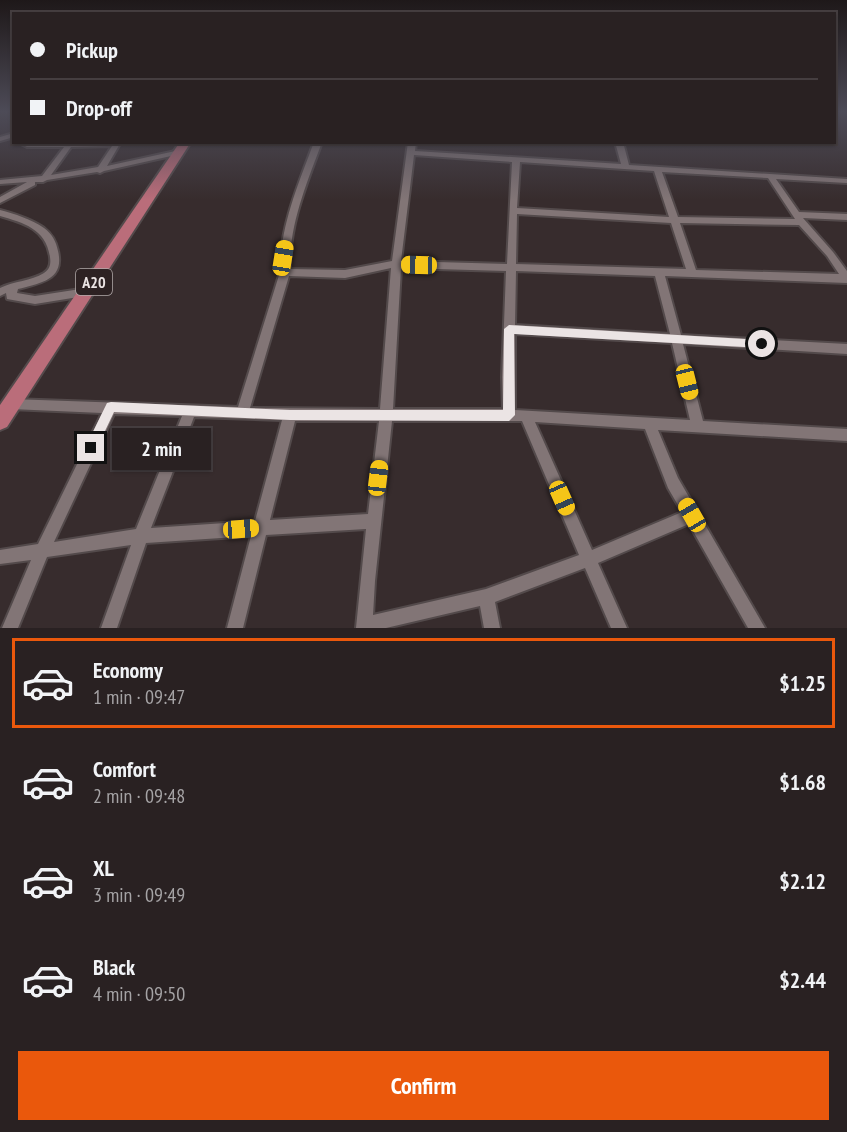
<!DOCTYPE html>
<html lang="en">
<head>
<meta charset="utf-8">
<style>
  body { margin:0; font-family:"PT Sans Narrow",sans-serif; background:#352e2f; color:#f1f3f6; height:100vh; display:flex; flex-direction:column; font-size:22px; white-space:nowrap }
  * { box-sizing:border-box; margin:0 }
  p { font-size:20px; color:#a5a3a5 }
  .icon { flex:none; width:33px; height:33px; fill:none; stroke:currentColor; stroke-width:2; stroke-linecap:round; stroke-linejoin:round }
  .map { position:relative; height:628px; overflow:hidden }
  .drawer { display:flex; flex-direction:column; background:#292122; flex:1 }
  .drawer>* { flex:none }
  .banner { position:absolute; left:12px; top:12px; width:824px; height:132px; border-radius:0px; box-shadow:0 2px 4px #0004,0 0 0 2px #453e40; display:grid; align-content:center; height:132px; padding:0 18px; background:#292122 }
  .end { position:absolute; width:27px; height:27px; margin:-14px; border:8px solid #ebe4e4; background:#111; box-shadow:0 0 0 3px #111 }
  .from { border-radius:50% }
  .bubble { position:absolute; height:42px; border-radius:0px; background:#292122; box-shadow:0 2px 4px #0004,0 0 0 2px #453e40; font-size:20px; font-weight:700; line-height:42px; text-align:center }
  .car { position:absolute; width:18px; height:36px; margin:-18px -9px; border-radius:8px; box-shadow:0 0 4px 2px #0007; background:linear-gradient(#f5c518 24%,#345 0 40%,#f5c518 0 76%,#345 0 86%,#f5c518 0) }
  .banner b { display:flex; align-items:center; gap:21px; height:57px; font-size:22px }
  .banner b+b { border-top:2px solid #453e40 }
  .banner i { width:15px; height:15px; background:#f1f3f6 }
  ul { padding:10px 0 0; list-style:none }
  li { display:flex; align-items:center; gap:18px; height:90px; margin:0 12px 9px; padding:0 6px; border:3px solid transparent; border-radius:0px }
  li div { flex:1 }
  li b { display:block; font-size:22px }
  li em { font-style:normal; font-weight:700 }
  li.active { border-color:#ea580c }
  li>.icon { width:54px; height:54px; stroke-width:1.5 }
  .cta { display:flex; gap:12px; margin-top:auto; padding:12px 18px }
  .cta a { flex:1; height:69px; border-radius:0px; background:#ea580c; color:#fff; font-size:24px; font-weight:700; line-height:69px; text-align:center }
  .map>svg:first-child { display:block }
</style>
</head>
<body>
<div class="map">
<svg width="847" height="628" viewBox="0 0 847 628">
  <rect width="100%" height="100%" fill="#372c2d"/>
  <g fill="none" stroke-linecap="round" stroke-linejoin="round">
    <defs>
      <path id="minor" d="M 14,133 L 14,137 L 0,141 L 0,137 Z
        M 17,142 L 121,142 L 107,166 L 180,150 L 184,152 L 180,154 L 104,171 L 100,173 L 97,172 L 47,180 L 43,182 L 35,182 L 35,185 L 0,203 L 0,197 L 27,182 L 0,184 L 0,180 L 42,176 L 64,147 L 27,147 ZM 112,146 L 98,167 L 51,175 L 71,147 Z
        M 314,142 L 322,142 C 307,183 289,224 290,269 L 345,270 L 392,261 L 408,142 L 416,142 L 415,151 L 621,164 L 615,142 L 623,142 L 629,165 L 847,179 L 847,183 L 776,179 L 799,212 L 847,214 L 847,220 L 803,218 L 833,252 L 847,271 L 847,283 L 665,276 L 681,335 L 847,344 L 847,354 L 683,344 L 703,421 L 847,429 L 847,441 L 658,430 L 678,478 L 765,628 L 748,628 L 689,524 L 598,563 L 627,628 L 611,628 L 585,568 L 495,602 L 500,628 L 484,628 L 480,606 L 386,628 L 356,628 L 366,529 L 266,535 L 243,628 L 227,628 L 251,536 L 146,543 L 117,628 L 101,628 L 131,545 L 47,557 L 18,628 L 2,628 L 31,560 L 0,564 L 0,550 L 38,544 L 102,413 L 11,409 L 7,408 L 5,404 L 7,400 L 11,399 L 238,407 L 280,272 C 280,226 298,185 314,142 ZM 414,155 L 512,162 L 507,264 L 401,261 ZM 520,162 L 654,171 L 669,217 L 517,208 ZM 662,172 L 768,178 L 795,219 L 678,217 ZM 517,214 L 671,223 L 686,269 L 516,264 ZM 680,223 L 799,225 L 827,256 L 839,274 L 696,270 ZM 391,268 L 380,409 L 250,408 L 289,276 L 345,278 ZM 401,268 L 506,271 L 502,377 L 503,409 L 393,409 ZM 516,271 L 655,276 L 670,334 L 515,325 ZM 515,334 L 672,343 L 690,420 L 515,410 ZM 114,414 L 182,416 L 136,529 L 54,542 ZM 194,417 L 282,420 L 255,521 L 151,528 ZM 295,421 L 379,421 L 368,514 L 270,520 ZM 392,421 L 522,421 L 579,555 L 486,589 L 373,615 L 375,581 ZM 535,422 L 645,429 L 668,488 L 682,512 L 592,550 Z
        M 0,210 C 15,214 31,219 44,228 C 52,234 56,241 58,251 C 65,280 40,283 18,289 L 17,293 L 35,296 L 87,288 L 92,292 L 91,295 L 35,304 L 7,299 L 6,293 L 0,296 L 0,288 C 14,281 31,281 44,273 C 50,269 51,264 50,257 C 46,229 24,223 0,216 Z"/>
      <path id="primary" d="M 180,142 L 191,142 L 7,427 L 0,430 L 0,405 Z"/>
    </defs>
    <use href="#minor" stroke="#534a4b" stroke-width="4"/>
    <use href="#primary" stroke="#534a4b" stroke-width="4"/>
    <use href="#minor" fill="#827576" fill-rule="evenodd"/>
    <use href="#primary" fill="#ba6d7a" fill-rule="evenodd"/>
  </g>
  <linearGradient id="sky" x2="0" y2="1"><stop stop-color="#1e1819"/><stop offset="0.56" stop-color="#4d4b57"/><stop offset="1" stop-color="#4d4b57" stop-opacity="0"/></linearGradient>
  <rect width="847" height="200" fill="url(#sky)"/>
  <path fill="#ebe4e4" d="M 509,325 L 762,340 L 767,344 L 762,348 L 514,334 L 515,415 L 509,421 L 290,420 L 114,412 L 95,452 L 87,452 L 85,448 L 107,403 L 111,402 L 290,410 L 503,410 L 504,329 Z"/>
  <g text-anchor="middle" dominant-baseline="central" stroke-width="4.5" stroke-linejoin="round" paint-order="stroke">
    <rect fill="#2d2223" stroke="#b2aaaa" stroke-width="1.5" x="76" y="269" width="36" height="26" rx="4.5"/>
    <g font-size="16" font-weight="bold" fill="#ebe4e4">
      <text x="94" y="282">A20</text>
    </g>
  </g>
</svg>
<i class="end from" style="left:762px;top:344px"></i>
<i class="end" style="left:91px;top:448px"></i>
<div class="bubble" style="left:112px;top:428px;width:99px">2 min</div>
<i class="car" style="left:283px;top:258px;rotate:9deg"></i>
<i class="car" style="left:419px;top:265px;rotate:271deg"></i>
<i class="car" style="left:687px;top:382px;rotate:166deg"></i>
<i class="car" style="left:378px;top:478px;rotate:7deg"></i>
<i class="car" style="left:562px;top:498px;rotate:156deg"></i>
<i class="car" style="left:692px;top:515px;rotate:330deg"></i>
<i class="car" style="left:241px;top:529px;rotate:86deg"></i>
<div class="banner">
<b><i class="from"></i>Pickup</b>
<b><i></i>Drop-off</b>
</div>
</div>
<section class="drawer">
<ul>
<li class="active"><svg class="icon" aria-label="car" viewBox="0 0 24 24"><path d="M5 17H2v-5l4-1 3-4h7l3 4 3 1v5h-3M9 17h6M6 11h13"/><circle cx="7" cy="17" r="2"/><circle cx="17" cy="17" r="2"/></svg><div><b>Economy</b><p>1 min · 09:47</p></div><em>$1.25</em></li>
<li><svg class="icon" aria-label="car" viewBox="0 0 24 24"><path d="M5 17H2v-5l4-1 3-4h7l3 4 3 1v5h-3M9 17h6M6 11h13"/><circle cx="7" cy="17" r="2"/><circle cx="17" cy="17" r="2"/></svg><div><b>Comfort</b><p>2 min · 09:48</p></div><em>$1.68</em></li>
<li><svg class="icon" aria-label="car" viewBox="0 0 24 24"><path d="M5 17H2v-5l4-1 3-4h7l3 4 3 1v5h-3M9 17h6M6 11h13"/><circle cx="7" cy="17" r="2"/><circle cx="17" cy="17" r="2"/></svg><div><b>XL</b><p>3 min · 09:49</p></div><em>$2.12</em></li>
<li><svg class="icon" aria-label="car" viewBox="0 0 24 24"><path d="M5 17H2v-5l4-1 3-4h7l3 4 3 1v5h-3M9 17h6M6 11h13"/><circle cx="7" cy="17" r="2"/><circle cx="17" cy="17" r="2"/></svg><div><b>Black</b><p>4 min · 09:50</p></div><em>$2.44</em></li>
</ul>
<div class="cta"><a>Confirm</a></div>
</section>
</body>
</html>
